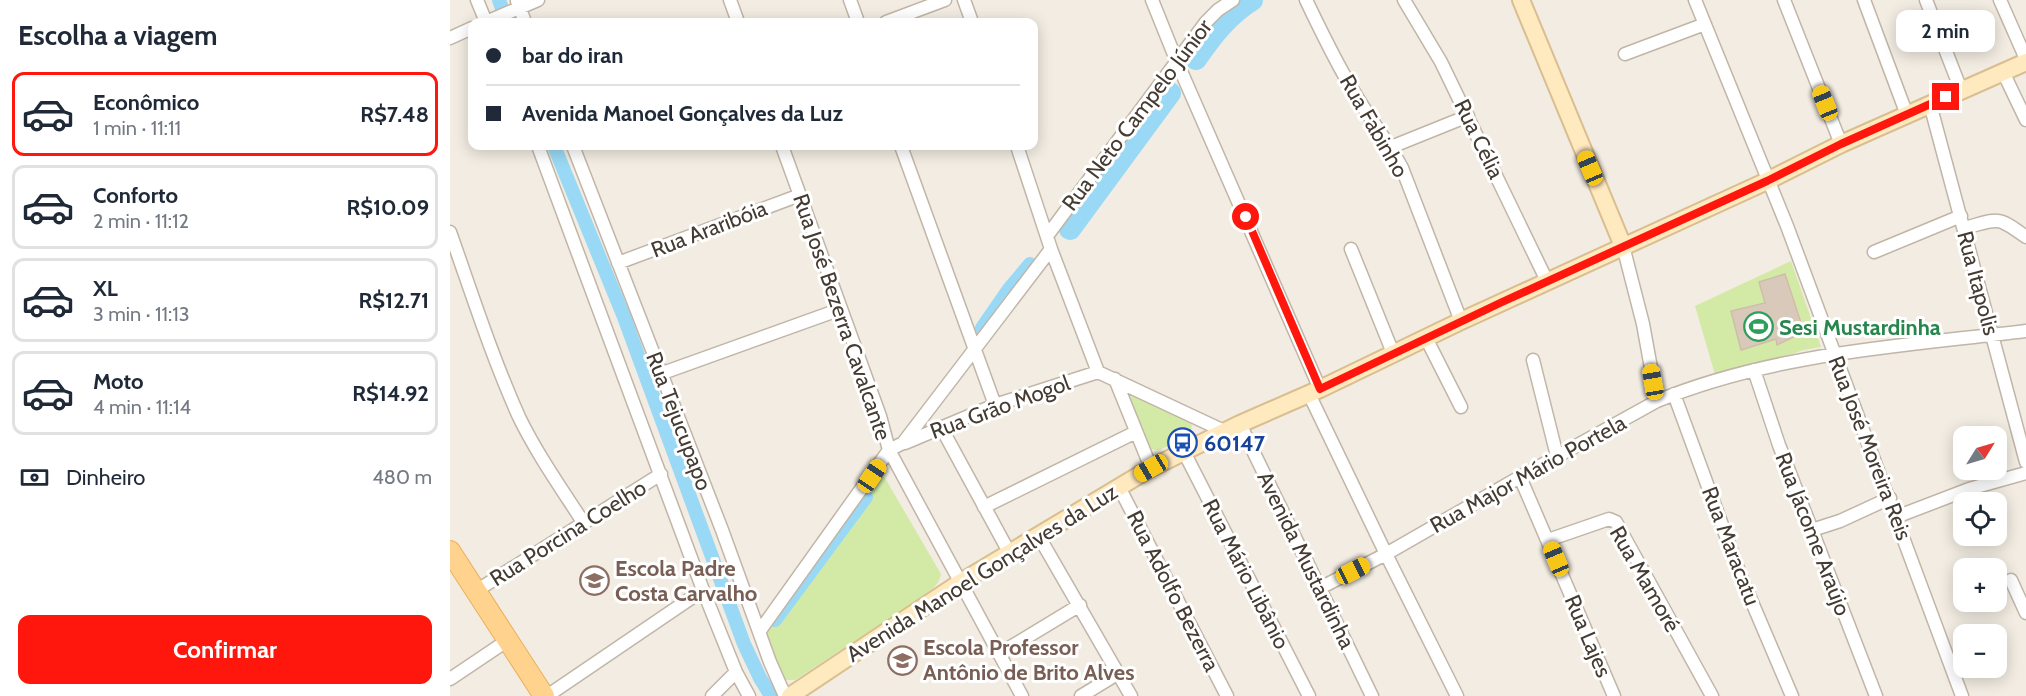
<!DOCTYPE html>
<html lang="pt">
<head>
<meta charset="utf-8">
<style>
  body { margin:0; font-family:Cabin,sans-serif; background:#f2f2f3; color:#1f2937; height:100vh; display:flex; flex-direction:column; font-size:22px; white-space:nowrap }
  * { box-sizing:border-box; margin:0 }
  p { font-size:20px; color:#747a83 }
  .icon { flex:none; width:33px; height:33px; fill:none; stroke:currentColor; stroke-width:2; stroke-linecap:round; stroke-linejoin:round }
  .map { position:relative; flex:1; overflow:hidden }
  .sheet { display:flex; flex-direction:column; background:#fff; width:450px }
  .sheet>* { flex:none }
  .top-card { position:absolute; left:18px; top:18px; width:570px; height:132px; border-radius:12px; box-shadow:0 3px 15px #0003; display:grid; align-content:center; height:132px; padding:0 18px; background:#fff }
  .needle { width:39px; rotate:53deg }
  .tools { position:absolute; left:1503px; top:426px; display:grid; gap:12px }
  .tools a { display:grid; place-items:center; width:54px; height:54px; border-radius:12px; background:#fff; box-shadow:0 3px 15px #0003; font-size:30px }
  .end { position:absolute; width:27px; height:27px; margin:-14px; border:8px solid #ff160c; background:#fff; box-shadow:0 0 0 3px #fff }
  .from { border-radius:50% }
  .bubble { position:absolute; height:42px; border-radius:12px; background:#fff; box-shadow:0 3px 15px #0003; font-size:20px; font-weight:700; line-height:42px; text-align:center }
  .car { position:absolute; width:18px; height:36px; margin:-18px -9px; border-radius:8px; box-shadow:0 0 4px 2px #0007; background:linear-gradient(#f5c518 24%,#345 0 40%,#f5c518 0 76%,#345 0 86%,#f5c518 0) }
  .top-card b { display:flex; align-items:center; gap:21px; height:57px; font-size:22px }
  .top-card b+b { border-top:2px solid #e0e1e3 }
  .top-card i { width:15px; height:15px; background:#1f2937 }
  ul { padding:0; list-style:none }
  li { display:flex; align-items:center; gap:18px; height:84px; margin:0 12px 9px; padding:0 6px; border:3px solid #e0e1e3; border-radius:12px }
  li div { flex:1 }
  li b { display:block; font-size:22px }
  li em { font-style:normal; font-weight:700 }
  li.selected { border-color:#ff160c }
  li>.icon { width:54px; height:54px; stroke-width:1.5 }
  h2 { padding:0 18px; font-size:27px; line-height:72px }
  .pay { display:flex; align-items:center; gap:15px; height:66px; padding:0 18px; font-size:22px }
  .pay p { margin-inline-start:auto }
  .primary-button { display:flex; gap:12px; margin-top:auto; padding:12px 18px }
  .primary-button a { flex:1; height:69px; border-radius:12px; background:#ff160c; color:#fff; font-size:24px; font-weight:700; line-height:69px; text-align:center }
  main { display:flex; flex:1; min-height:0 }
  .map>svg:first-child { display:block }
</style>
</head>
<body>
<main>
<section class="sheet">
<h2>Escolha a viagem</h2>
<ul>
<li class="selected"><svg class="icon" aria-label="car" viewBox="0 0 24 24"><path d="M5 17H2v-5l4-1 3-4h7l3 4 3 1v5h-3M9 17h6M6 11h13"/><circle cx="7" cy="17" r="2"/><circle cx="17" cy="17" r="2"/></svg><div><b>Econômico</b><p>1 min · 11:11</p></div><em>R$7.48</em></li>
<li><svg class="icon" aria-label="car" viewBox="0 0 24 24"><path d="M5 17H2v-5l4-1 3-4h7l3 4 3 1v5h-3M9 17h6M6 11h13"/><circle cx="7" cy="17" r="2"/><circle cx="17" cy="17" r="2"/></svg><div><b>Conforto</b><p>2 min · 11:12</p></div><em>R$10.09</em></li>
<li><svg class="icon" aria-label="car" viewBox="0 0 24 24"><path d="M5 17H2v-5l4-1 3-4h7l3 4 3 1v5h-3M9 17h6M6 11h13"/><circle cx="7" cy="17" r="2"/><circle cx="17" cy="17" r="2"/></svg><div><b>XL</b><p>3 min · 11:13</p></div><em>R$12.71</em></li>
<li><svg class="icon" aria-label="car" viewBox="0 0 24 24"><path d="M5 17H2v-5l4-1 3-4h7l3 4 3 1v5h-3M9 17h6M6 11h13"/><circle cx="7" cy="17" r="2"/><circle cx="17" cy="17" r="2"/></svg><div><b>Moto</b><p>4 min · 11:14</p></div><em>R$14.92</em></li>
</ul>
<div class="pay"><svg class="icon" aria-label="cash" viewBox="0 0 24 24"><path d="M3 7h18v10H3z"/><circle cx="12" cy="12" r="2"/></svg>Dinheiro<p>480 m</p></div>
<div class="primary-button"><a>Confirmar</a></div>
</section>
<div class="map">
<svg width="1576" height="696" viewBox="0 0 1576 696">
  <rect width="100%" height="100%" fill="#f2ece2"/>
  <path fill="#d3eaa7" d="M 1341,261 L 1371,347 L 1354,350 L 1266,378 L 1245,306 Z
    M 685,394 L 738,419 L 742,425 L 740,434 L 710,450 L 700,449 L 696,443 L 678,399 Z
    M 431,475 L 435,478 L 491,574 C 489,585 483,588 475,595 L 345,680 L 336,680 L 329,671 L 316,635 L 319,623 L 424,477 Z"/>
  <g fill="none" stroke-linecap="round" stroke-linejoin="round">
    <path stroke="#99d9f5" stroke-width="14" d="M 49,0 L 57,22
      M 104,146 L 174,317 L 294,644 L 310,678 L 321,696
      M 532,328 L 559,289 L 580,264
      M 325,620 L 416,497"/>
    <path stroke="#99d9f5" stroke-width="22" d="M 746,59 C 762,36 778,15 802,0
      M 620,229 L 720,93"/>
  </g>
  <path fill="#d8c9ba" stroke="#d0bda9" stroke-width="1.5" d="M 1335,274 L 1354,332 L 1327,345 L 1326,339 L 1291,350 L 1281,311 L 1315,303 L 1309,282 Z"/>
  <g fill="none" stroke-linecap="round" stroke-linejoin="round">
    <defs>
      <path id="street" d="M 27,0 L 36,22
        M 280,0 L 288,22
        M 400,0 L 408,22
        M 514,0 L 522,22
        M 702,0 L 727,62 L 870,389
        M 856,0 C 871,31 886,63 904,92 C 919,118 938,141 952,168 L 1011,321
        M 954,0 L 991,62 L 1097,281
        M 1245,0 L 1337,226 L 1512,696
        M 1334,0 L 1391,144
        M 1414,0 L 1457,115
        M 1476,0 L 1511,90
        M 1550,0 L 1576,59
        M 67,1 L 75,22
        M 36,22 L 88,0
        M 436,22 L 495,0
        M 0,38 L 22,28
        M 1175,54 L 1255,24
        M 1553,72 L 1576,120
        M 1480,104 L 1576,462
        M 88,146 L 253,590 L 286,672 L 299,696
        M 123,146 L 272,530 L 320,662 L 335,696
        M 332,146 L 430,416 L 439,450 L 572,696
        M 451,146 L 545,405
        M 567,146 L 601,249 L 648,372
        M 941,147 L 1018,116
        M 1514,228 C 1549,219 1546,215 1576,237
        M 0,232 C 22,294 42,357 69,417 C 87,454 111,488 133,522
        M 597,236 L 756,22 L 768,10 L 783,0
        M 1173,246 L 1193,324 L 1207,401
        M 901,249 L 943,353
        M 1424,252 L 1511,216
        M 168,263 L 350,195
        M 976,338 L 1011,407
        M 1083,360 L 1107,456
        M 1304,370 L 1329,445 L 1426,696
        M 648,372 L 774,431
        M 210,374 L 391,309
        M 665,379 L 701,468
        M 859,394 L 936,554 L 1007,696
        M 1224,394 L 1290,574 L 1342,696
        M 790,424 L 922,696
        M 492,429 L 559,552
        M 455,443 L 545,405 L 648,372
        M 734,452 L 859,696
        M 1070,477 L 1164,696
        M 669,487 L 777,696
        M 534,507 L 686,432
        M 1446,517 L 1519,489 L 1576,473
        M 1362,530 L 1390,521 L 1440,498
        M 588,535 L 681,696
        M 1098,540 L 1159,519 L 1166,522 L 1262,696
        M 1561,580 L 1576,613
        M 870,588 L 936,554 L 1070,477 L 1207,401 C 1324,353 1452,346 1576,331
        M 26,591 L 211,474
        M 309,632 L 439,450 L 453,443 L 601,249
        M 549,654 L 630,605
        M 0,679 L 58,640
        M 97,696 L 253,590
        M 262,696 L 286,672
        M 631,696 L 667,674"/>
      <path id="secondary" d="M 1071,0 L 1173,246
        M 340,696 L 511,582 L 701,468 L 790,424 L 870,389 L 1011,321 L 1317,181 L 1391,144 L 1576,62"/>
      <path id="primary" d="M 0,551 L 94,696"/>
    </defs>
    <use href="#street" stroke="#c1b5a7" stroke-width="15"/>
    <use href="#secondary" stroke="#d9be90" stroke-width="20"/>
    <use href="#primary" stroke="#ebaf57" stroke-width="22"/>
    <use href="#street" stroke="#fff" stroke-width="12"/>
    <use href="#secondary" stroke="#ffe9bf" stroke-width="16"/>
    <use href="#primary" stroke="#ffd38e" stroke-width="20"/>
  </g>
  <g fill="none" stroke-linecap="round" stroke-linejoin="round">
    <path stroke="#ff160c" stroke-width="8" d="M 796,217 L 870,389 L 1050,303 L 1317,181 L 1391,144 L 1496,97"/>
  </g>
  <defs>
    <symbol id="stadium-ring" viewBox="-11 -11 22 22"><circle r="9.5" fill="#fff" stroke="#2e9e5b" stroke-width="1.5"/><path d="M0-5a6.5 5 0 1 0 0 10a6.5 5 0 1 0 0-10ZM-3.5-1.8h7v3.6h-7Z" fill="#2e9e5b"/></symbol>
    <symbol id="bus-ring" viewBox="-11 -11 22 22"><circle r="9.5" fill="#fff" stroke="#1a4fb4" stroke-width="1.5"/><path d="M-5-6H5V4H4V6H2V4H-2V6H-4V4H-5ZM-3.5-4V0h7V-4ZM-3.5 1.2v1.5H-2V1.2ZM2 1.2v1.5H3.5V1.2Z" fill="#1a4fb4"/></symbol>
    <symbol id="school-ring" viewBox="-11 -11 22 22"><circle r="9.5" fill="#fff" stroke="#8d6e63" stroke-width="1.5"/><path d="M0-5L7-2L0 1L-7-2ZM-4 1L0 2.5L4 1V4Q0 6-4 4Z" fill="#8d6e63"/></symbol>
  </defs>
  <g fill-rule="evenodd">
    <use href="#stadium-ring" x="1292" y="310" width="33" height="33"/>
    <use href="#bus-ring" x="716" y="426" width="33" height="33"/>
    <use href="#school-ring" x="128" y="564" width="33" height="33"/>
    <use href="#school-ring" x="436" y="644" width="33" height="33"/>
  </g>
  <g text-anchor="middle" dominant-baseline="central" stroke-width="6" stroke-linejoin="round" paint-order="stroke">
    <g font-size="22" fill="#443b32" stroke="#fff">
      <text transform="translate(687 115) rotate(-53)">Rua Neto Campelo Júnior</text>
      <text transform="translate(924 126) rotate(60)">Rua Fabinho</text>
      <text transform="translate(1029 139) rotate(64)">Rua Célia</text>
      <text transform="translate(259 229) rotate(-21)">Rua Araribóia</text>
      <text transform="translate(1528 283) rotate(75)">Rua Itapolis</text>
      <text transform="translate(392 317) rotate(71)">Rua José Bezerra Cavalcante</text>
      <text transform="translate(550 407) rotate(-20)">Rua Grão Mogol</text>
      <text transform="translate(229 421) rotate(69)">Rua Tejucupapo</text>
      <text transform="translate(1420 448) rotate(69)">Rua José Moreira Reis</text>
      <text transform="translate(1078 474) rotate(-29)">Rua Major Mário Portela</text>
      <text transform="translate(118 533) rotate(-32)">Rua Porcina Coelho</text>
      <text transform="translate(1363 534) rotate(69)">Rua Jácome Araújo</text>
      <text transform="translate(1281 546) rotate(69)">Rua Maracatu</text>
      <text transform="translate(856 560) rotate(64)">Avenida Mustardinha</text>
      <text transform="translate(532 573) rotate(-32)">Avenida Manoel Gonçalves da Luz</text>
      <text transform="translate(796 574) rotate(63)">Rua Mário Libânio</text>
      <text transform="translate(1195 579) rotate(60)">Rua Mamoré</text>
      <text transform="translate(723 591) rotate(63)">Rua Adolfo Bezerra</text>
      <text transform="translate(1138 636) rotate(67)">Rua Lajes</text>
    </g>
    <g font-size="22" font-weight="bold" fill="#27864d" stroke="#fff" text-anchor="start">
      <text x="1329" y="327">Sesi Mustardinha</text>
    </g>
    <g font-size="22" font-weight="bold" fill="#164399" stroke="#fff" text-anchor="start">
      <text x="754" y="443">60147</text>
    </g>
    <g font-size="22" font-weight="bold" fill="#785e54" stroke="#fff" text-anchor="start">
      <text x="165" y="568">Escola Padre<tspan x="165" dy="25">Costa Carvalho</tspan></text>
      <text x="473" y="647">Escola Professor<tspan x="473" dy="25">Antônio de Brito Alves</tspan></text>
    </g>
  </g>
</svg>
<div class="tools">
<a><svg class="needle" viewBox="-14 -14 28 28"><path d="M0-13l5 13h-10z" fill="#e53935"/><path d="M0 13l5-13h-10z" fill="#747a83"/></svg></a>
<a><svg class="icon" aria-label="locate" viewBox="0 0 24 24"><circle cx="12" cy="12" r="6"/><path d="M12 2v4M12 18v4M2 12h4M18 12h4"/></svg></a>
<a>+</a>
<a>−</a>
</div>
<i class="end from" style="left:796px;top:217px"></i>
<i class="end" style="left:1496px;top:97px"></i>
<div class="bubble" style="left:1446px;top:10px;width:99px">2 min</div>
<i class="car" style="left:1375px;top:103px;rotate:338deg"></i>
<i class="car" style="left:1140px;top:168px;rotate:337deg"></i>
<i class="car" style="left:1203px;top:382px;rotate:350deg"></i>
<i class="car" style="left:701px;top:468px;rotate:240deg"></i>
<i class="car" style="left:422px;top:476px;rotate:34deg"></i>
<i class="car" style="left:1106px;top:559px;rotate:337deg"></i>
<i class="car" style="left:903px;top:571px;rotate:63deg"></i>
<div class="top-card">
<b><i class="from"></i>bar do iran</b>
<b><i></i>Avenida Manoel Gonçalves da Luz</b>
</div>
</div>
</main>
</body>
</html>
